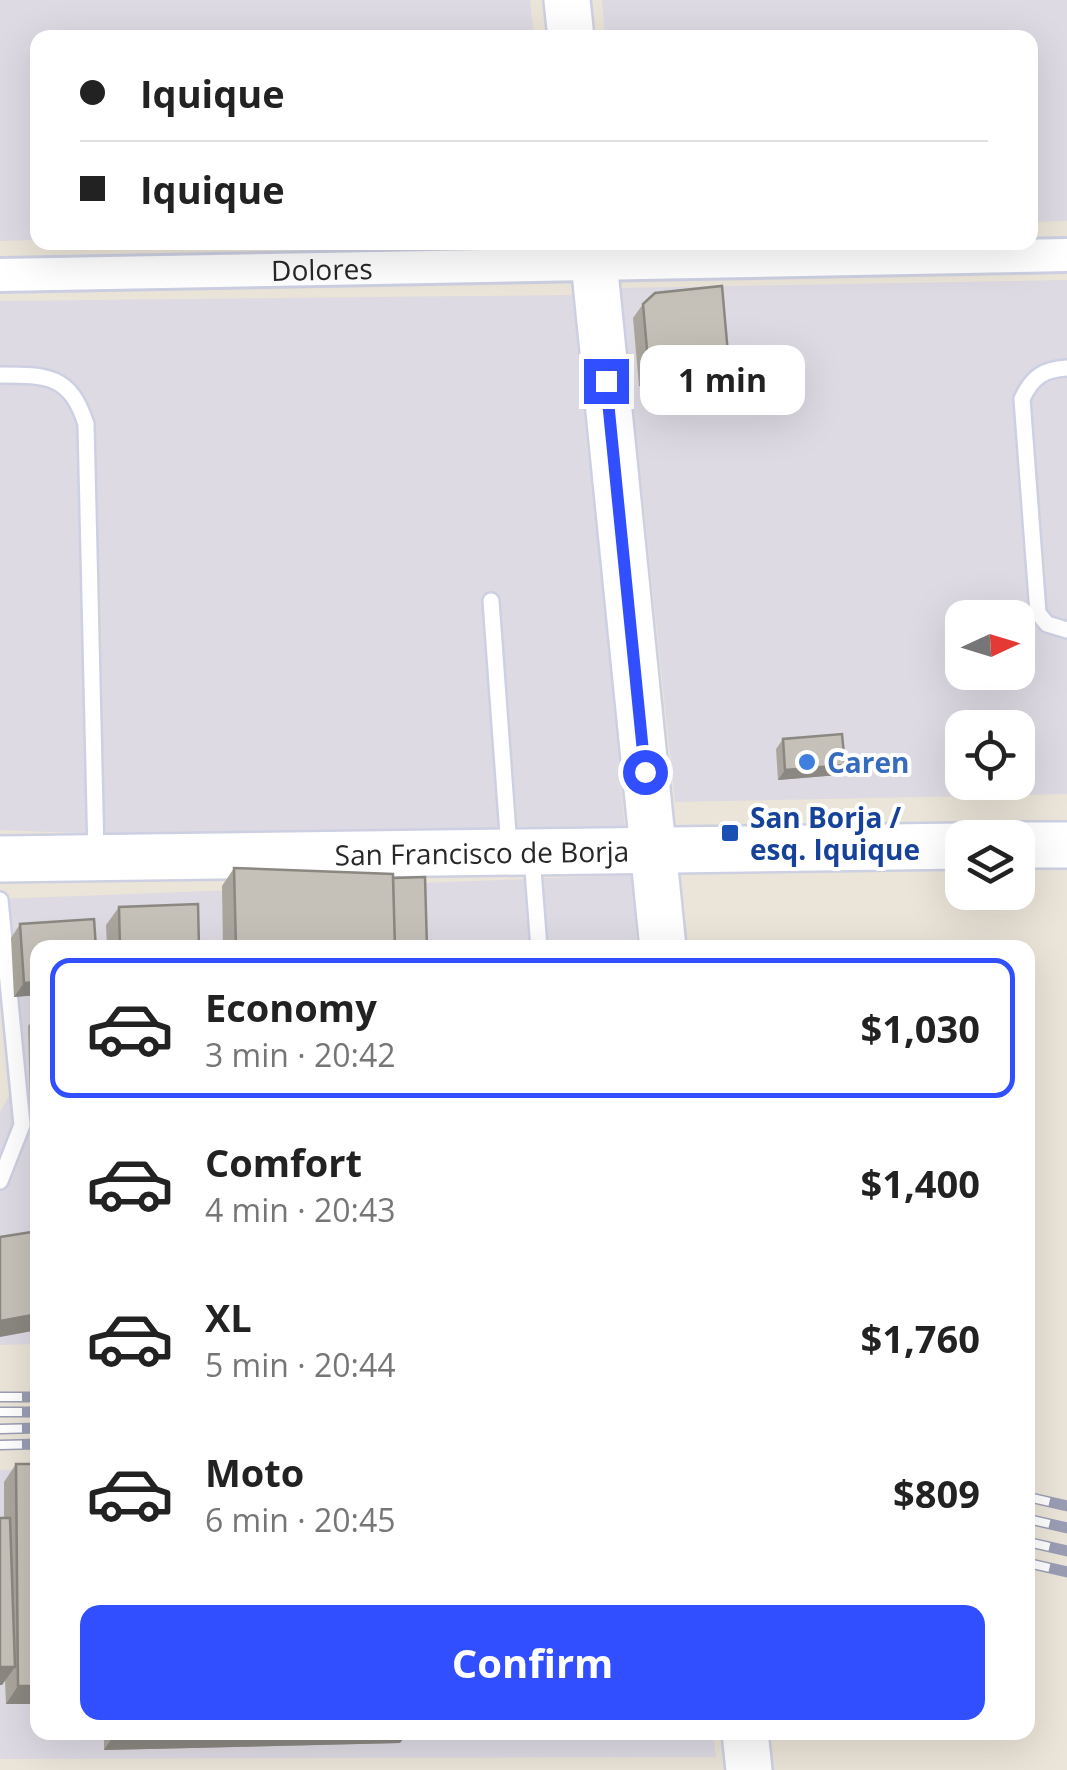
<!DOCTYPE html>
<html lang="en">
<head>
<meta charset="utf-8">
<style>
  body { margin:0; font-family:"Open Sans",sans-serif; background:#f6f6f6; color:#222; height:100vh; display:flex; flex-direction:column; font-size:38px; white-space:nowrap }
  * { box-sizing:border-box; margin:0 }
  p { font-size:32px; color:#767676 }
  .icon { flex:none; width:55px; height:55px; fill:none; stroke:currentColor; stroke-width:2; stroke-linecap:round; stroke-linejoin:round }
  .map { position:relative; flex:1; overflow:hidden }
  .sheet { position:absolute; left:30px; top:940px; width:1005px; height:800px; display:flex; flex-direction:column; background:#fff; border-radius:20px; box-shadow:0 10px 40px #0002 }
  .sheet>* { flex:none }
  .top-card { position:absolute; left:30px; top:30px; width:1008px; height:220px; border-radius:20px; box-shadow:0 10px 40px #0002; display:grid; align-content:center; height:220px; padding:0 50px; background:#fff }
  .needle { width:65px; rotate:86deg }
  .fabs { position:absolute; left:945px; top:600px; display:grid; gap:20px }
  .fabs a { display:grid; place-items:center; width:90px; height:90px; border-radius:20px; background:#fff; box-shadow:0 10px 40px #0002; font-size:50px }
  .end { position:absolute; width:45px; height:45px; margin:-22px; border:12px solid #314fff; background:#fff; box-shadow:0 0 0 5px #fff }
  .from { border-radius:50% }
  .bubble { position:absolute; height:70px; border-radius:20px; background:#fff; box-shadow:0 10px 40px #0002; font-size:32px; font-weight:700; line-height:70px; text-align:center }
  .top-card b { display:flex; align-items:center; gap:35px; height:95px; font-size:38px }
  .top-card b+b { border-top:2px solid #e0e0e0 }
  .top-card i { width:25px; height:25px; background:#222 }
  ul { padding:18px 0 0; list-style:none }
  li { display:flex; align-items:center; gap:30px; height:140px; margin:0 20px 15px; padding:0 30px; border:5px solid transparent; border-radius:20px }
  li div { flex:1 }
  li b { display:block; font-size:38px }
  li em { font-style:normal; font-weight:700 }
  li.on { border-color:#314fff }
  li>.icon { width:90px; height:90px; stroke-width:1.5 }
  .action { display:flex; gap:20px; margin-top:auto; padding:20px 50px }
  .action a { flex:1; height:115px; border-radius:20px; background:#314fff; color:#fff; font-size:40px; font-weight:700; line-height:115px; text-align:center }
  .map>svg:first-child { display:block }
</style>
</head>
<body>
<div class="map">
<svg width="1067" height="1770" viewBox="0 0 1067 1770">
  <rect width="100%" height="100%" fill="#ebe4d8"/>
  <path fill="#dddae3" fill-rule="evenodd" d="M 0,0 L 530,0 L 534,37 L 38,38 L 37,240 L 0,241 Z
    M 602,0 L 1067,0 L 1067,221 L 1030,222 L 1030,38 L 605,37 Z
    M 1067,280 L 1067,794 L 675,802 L 621,288 ZM 962,618 L 1018,618 L 1018,672 L 962,672 ZM 962,728 L 1018,728 L 1018,782 L 962,782 Z
    M 577,295 L 625,830 L 128,835 L 0,830 L 0,301 Z
    M 632,875 L 637,947 L 38,948 L 37,1344 L 0,1345 L 0,1112 L 12,1090 L 0,982 L 0,899 Z
    M 0,1470 L 37,1470 L 38,1732 L 713,1732 L 716,1757 L 0,1759 Z"/>
  <g fill="none" stroke-linecap="round" stroke-linejoin="round">
    <defs>
      <path id="lane" d="M 1067,368 C 1044,369 1032,377 1022,399 L 1038,613 L 1047,624 L 1067,630
        M 0,375 C 48,375 70,375 86,424 L 96,854
        M 491,601 L 509,848
        M 532,857 L 539,948
        M 0,900 L 22,1125 L 0,1181"/>
      <g id="street">
        <path id="s1" d="M 0,275 L 1067,255"/>
      </g>
      <g id="secondary">
        <path d="M 567,0 L 571,38"/>
        <path d="M 592,242 L 663,948"/>
        <path d="M 1018,845 L 1067,845"/>
        <path id="s2" d="M 0,859 L 962,846"/>
        <path d="M 745,1732 L 749,1770"/>
      </g>
    </defs>
    <use href="#lane" stroke="#cdd0e2" stroke-width="20"/>
    <use href="#street" stroke="#cdd0e2" stroke-width="38"/>
    <use href="#secondary" stroke="#cdd0e2" stroke-width="50"/>
    <use href="#lane" stroke="#fff" stroke-width="15"/>
    <use href="#street" stroke="#fff" stroke-width="32"/>
    <use href="#secondary" stroke="#fff" stroke-width="45"/>
    <defs>
      <path id="rail" d="M 0,1397 L 38,1397
        M 0,1412 L 38,1412
        M 0,1429 L 38,1428
        M 0,1445 L 38,1444
        M 1028,1497 L 1067,1506
        M 1028,1519 L 1067,1528
        M 1028,1542 L 1067,1551
        M 1028,1563 L 1067,1572"/>
    </defs>
    <use href="#rail" stroke="#9b9db4" stroke-width="11"/>
    <use href="#rail" stroke="#fff" stroke-width="8" stroke-dasharray="22" stroke-linecap="butt"/>
  </g>
  <path fill="#aaa69e" d="M 643,304 L 729,365 L 719,379 L 639,386 L 633,318 Z
    M 783,739 L 845,765 L 838,775 L 778,780 L 776,749 Z
    M 234,868 L 393,878 L 427,948 L 223,948 L 222,886 Z
    M 119,907 L 199,948 L 107,948 L 106,925 Z
    M 20,924 L 38,995 L 14,997 L 11,938 Z
    M 38,1013 L 38,1108 L 30,1108 L 28,1026 Z
    M 16,1464 L 38,1704 L 6,1704 L 5,1680 L 2,1685 L 0,1685 L 0,1518 L 4,1518 L 4,1482 Z
    M 104,1732 L 408,1732 L 400,1743 L 104,1750 Z"/>
  <path fill="#8b8781" d="M 729,365 L 719,379 L 639,386 L 649,372 Z
    M 845,765 L 838,775 L 778,780 L 785,770 Z
    M 38,982 L 38,995 L 14,997 L 24,983 Z
    M 38,1097 L 38,1108 L 30,1108 Z
    M 38,1314 L 38,1330 L 0,1337 L 0,1321 Z
    M 0,1667 L 15,1667 L 2,1685 L 0,1685 Z
    M 18,1686 L 38,1686 L 38,1704 L 6,1704 Z
    M 116,1732 L 408,1732 L 400,1743 L 104,1750 Z"/>
  <path fill="#c6c1b8" stroke="#8b8781" stroke-width="2.5" d="M 722,286 L 729,365 L 649,372 L 643,304 L 655,293 Z
    M 842,734 L 845,765 L 785,770 L 783,739 Z
    M 234,868 L 393,874 L 395,948 L 236,948 Z
    M 425,877 L 427,948 L 395,948 L 393,878 Z
    M 198,904 L 199,948 L 120,948 L 119,907 Z
    M 94,919 L 96,948 L 38,948 L 38,982 L 24,983 L 20,924 Z
    M 38,1231 L 38,1314 L 0,1321 L 0,1237 Z
    M 16,1464 L 38,1464 L 38,1686 L 18,1686 Z
    M 0,1518 L 10,1518 L 15,1667 L 0,1667 Z"/>
  <g fill="none" stroke-linecap="round" stroke-linejoin="round">
    <path stroke="#314fff" stroke-width="12" d="M 606,381 L 645,772"/>
  </g>
  <circle fill="#3f7fe0" stroke="#fff" stroke-width="4" cx="807" cy="762" r="10"/>
  <rect fill="#1a4fb4" stroke="#fff" stroke-width="4" x="720" y="823" width="20" height="20" rx="5"/>
  <g text-anchor="middle" dominant-baseline="central" stroke-width="8" stroke-linejoin="round" paint-order="stroke">
    <g font-size="28" fill="#282828" stroke="#fff">
      <text stroke="none"><textPath href="#s1" startOffset="322">Dolores</textPath></text>
      <text stroke="none"><textPath href="#s2" startOffset="482">San Francisco de Borja</textPath></text>
    </g>
    <g font-size="28" font-weight="bold" fill="#366cbe" stroke="#fff" text-anchor="start">
      <text x="827" y="762">Caren</text>
    </g>
    <g font-size="28" font-weight="bold" fill="#164399" stroke="#fff" text-anchor="start">
      <text x="750" y="817">San Borja /<tspan x="750" dy="32">esq. Iquique</tspan></text>
    </g>
  </g>
</svg>
<div class="fabs">
<a><svg class="needle" viewBox="-14 -14 28 28"><path d="M0-13l5 13h-10z" fill="#e53935"/><path d="M0 13l5-13h-10z" fill="#767676"/></svg></a>
<a><svg class="icon" aria-label="locate" viewBox="0 0 24 24"><circle cx="12" cy="12" r="6"/><path d="M12 2v4M12 18v4M2 12h4M18 12h4"/></svg></a>
<a><svg class="icon" aria-label="layers" viewBox="0 0 24 24"><path d="M12 4l9 5-9 5-9-5zM3 14l9 5 9-5"/></svg></a>
</div>
<i class="end from" style="left:645px;top:772px"></i>
<i class="end" style="left:606px;top:381px"></i>
<div class="bubble" style="left:640px;top:345px;width:165px">1 min</div>
<div class="top-card">
<b><i class="from"></i>Iquique</b>
<b><i></i>Iquique</b>
</div>
<section class="sheet">
<ul>
<li class="on"><svg class="icon" aria-label="car" viewBox="0 0 24 24"><path d="M5 17H2v-5l4-1 3-4h7l3 4 3 1v5h-3M9 17h6M6 11h13"/><circle cx="7" cy="17" r="2"/><circle cx="17" cy="17" r="2"/></svg><div><b>Economy</b><p>3 min · 20:42</p></div><em>$1,030</em></li>
<li><svg class="icon" aria-label="car" viewBox="0 0 24 24"><path d="M5 17H2v-5l4-1 3-4h7l3 4 3 1v5h-3M9 17h6M6 11h13"/><circle cx="7" cy="17" r="2"/><circle cx="17" cy="17" r="2"/></svg><div><b>Comfort</b><p>4 min · 20:43</p></div><em>$1,400</em></li>
<li><svg class="icon" aria-label="car" viewBox="0 0 24 24"><path d="M5 17H2v-5l4-1 3-4h7l3 4 3 1v5h-3M9 17h6M6 11h13"/><circle cx="7" cy="17" r="2"/><circle cx="17" cy="17" r="2"/></svg><div><b>XL</b><p>5 min · 20:44</p></div><em>$1,760</em></li>
<li><svg class="icon" aria-label="car" viewBox="0 0 24 24"><path d="M5 17H2v-5l4-1 3-4h7l3 4 3 1v5h-3M9 17h6M6 11h13"/><circle cx="7" cy="17" r="2"/><circle cx="17" cy="17" r="2"/></svg><div><b>Moto</b><p>6 min · 20:45</p></div><em>$809</em></li>
</ul>
<div class="action"><a>Confirm</a></div>
</section>
</div>
</body>
</html>
